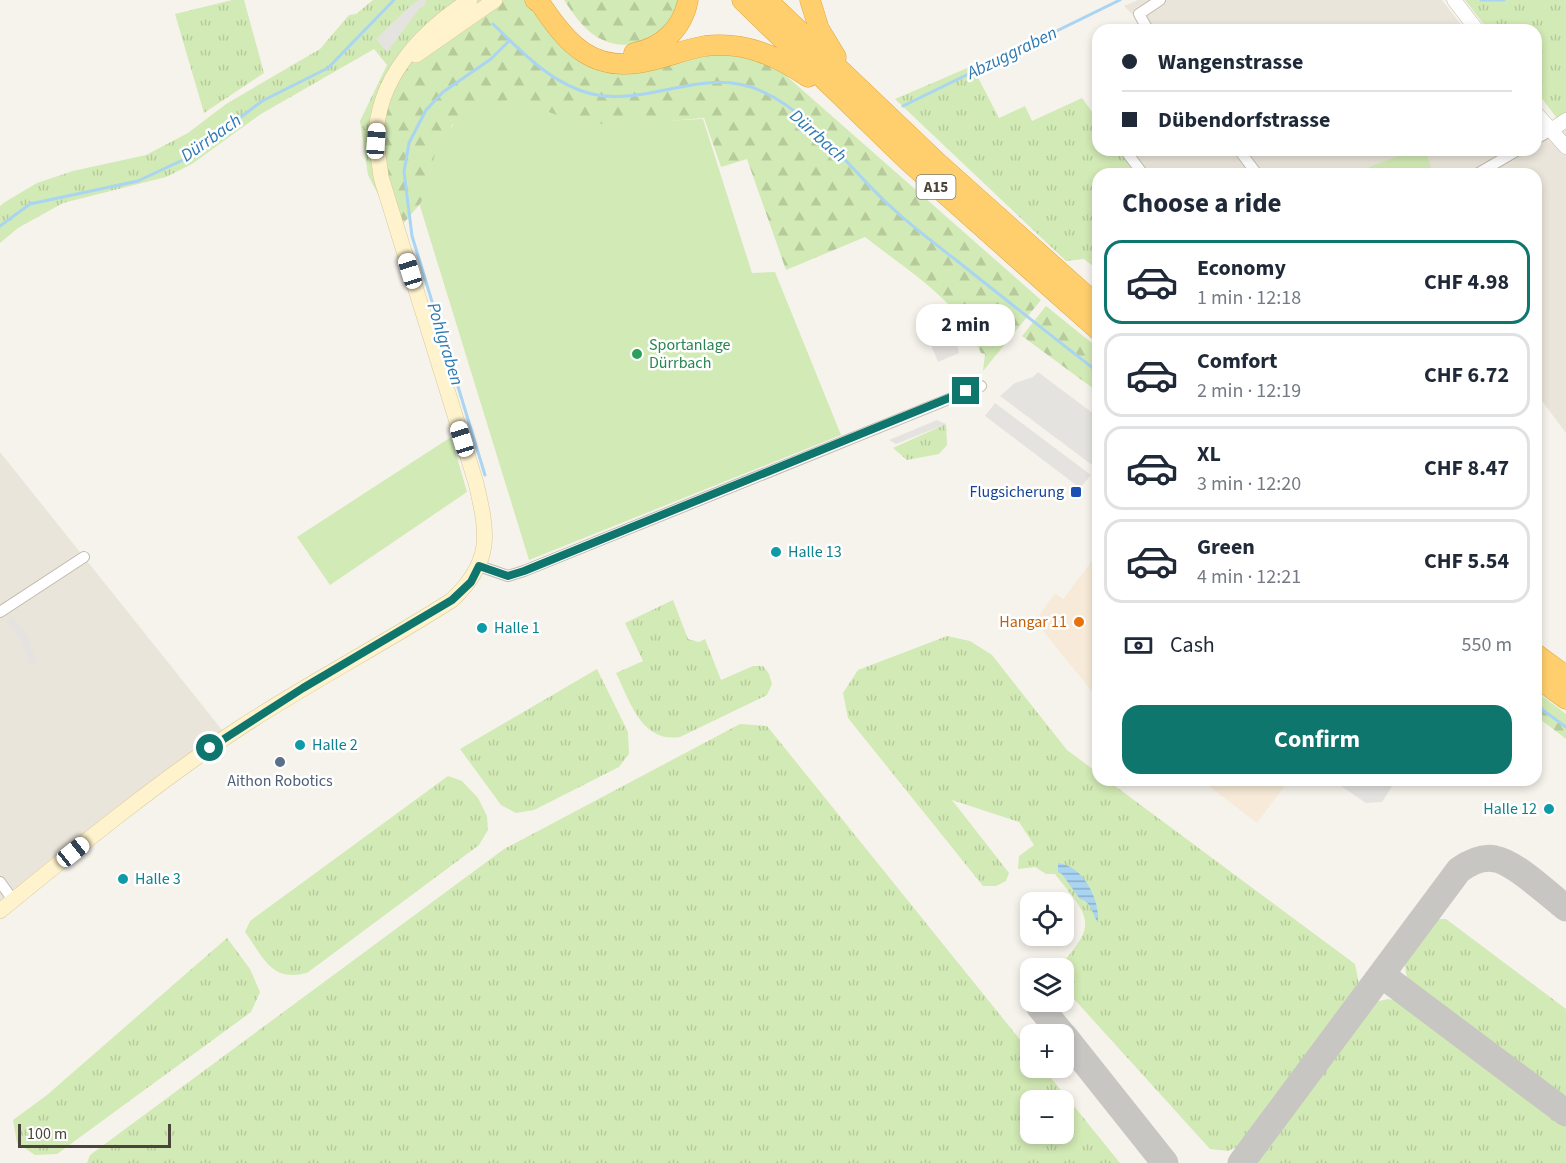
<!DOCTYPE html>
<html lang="en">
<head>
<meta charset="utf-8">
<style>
  body { margin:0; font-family:"Source Sans 3",sans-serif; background:#f2f2f3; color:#1f2937; height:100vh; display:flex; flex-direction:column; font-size:22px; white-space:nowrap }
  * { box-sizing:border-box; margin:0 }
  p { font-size:20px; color:#747a83 }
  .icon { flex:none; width:33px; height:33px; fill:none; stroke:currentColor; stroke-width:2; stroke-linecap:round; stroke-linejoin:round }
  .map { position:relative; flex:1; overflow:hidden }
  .side { position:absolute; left:1092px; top:168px; width:450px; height:618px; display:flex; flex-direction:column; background:#fff; border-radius:18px; box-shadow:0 3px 9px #0003 }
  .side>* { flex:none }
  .guide { position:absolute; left:1092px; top:24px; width:450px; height:132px; border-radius:18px; box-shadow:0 3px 9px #0003; display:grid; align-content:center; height:132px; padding:0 30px; background:#fff }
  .buttons { position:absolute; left:1020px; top:892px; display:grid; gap:12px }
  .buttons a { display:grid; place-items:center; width:54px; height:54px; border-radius:12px; background:#fff; box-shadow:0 3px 9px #0003; font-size:30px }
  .scale { position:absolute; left:18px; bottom:15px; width:153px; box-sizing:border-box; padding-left:6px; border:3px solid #4b4439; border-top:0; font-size:16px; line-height:21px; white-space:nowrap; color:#4b4439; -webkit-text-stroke:4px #fff; paint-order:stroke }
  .end { position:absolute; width:27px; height:27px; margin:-14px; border:8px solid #0f766e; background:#fff; box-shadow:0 0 0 3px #fff }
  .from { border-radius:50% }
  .bubble { position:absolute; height:42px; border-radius:18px; background:#fff; box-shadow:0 3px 9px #0003; font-size:20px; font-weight:700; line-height:42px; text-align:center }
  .car { position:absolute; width:18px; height:36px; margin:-18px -9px; border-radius:8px; box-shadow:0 0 4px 2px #0007; background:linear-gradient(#fff 24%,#345 0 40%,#fff 0 76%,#345 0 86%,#fff 0) }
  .guide b { display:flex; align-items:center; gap:21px; height:57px; font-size:22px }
  .guide b+b { border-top:2px solid #e0e1e3 }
  .guide i { width:15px; height:15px; background:#1f2937 }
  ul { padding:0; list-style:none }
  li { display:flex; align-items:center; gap:18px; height:84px; margin:0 12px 9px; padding:0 18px; border:3px solid #e0e1e3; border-radius:18px }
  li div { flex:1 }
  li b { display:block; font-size:22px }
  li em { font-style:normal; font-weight:700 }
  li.active { border-color:#0f766e }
  li>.icon { width:54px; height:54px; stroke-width:1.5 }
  h2 { padding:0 30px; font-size:27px; line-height:72px }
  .pay { display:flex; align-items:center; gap:15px; height:66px; padding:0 30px; font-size:22px }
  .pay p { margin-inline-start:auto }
  .cta { display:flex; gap:12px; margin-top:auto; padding:12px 30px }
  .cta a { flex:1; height:69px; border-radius:18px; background:#0f766e; color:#fff; font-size:24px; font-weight:700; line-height:69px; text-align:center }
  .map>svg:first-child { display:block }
</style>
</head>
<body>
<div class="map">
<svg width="1566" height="1163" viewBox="0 0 1566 1163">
  <defs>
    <pattern id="grass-tufts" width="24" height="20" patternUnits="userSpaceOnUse" patternTransform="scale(1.5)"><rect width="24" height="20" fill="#d2eab5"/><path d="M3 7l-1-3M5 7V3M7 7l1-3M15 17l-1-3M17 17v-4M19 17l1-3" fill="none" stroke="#b6ca9c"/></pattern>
    <pattern id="forest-firs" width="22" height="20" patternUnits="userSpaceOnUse" patternTransform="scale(1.5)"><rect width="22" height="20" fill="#d2eab5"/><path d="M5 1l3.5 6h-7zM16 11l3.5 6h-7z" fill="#b6ca9c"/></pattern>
    <pattern id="water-rules" width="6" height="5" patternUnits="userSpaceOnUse" patternTransform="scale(1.5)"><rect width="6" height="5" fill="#a9d4f2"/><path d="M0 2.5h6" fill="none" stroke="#8caec5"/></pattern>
  </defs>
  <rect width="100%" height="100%" fill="#f6f3ec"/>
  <path fill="#eae5da" d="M 1138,0 L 1442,0 L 1465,30 L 1148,30 L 1124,6 Z
    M 1566,117 L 1566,433 L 1536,393 L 1536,174 L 1145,174 L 1127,150 L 1536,150 L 1536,123 L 1560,122 Z
    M 0,452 L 222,730 L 0,913 Z"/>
  <path fill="#f7ead8" d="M 1098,553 L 1098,699 L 1035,621 L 1055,593 L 1063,599 Z
    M 1201,780 L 1289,780 L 1257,823 Z"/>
  <path fill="url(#grass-tufts)" fill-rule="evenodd" d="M 232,0 L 244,0 L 264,73 L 204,113 L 175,14 Z
    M 373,0 L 495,0 L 397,231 L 368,175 L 360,121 L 387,65 L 374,49 L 261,114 L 192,164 L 166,177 L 63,203 L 18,228 L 0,243 L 0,206 L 5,202 L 37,183 L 73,171 L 146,155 L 188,133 L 226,104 L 320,49 L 349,15 L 356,14 Z
    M 1465,0 L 1566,0 L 1566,117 L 1560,122 L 1536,91 L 1536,30 L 1488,30 Z
    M 972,66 L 999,118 L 1025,106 L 1032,121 L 1082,98 L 1098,120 L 1098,150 L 1121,150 L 1138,174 L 1098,174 L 1098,270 L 1084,259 L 1066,261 L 895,99 Z
    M 946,424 L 947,445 L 939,454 L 907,460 L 893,448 Z
    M 673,600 L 688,639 L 699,642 L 705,639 L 721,680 L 753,666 L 763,666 L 769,674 L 772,684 L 767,695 L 680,737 C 641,743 630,701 616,673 L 643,661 L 625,623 Z
    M 947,636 L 970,641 L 992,655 L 1067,750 L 1098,773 L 1098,780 L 1107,780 L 1355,964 L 1359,984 L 1350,1006 L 1248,1142 L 1228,1151 L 1210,1149 L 1064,988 L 1064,969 L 1058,968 C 1099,922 1090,919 1055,874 L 1046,874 L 1035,867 L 1018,869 L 1019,856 L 1034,845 L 1019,822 L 952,800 L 1009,873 L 1006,881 L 996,886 L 983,886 L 848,718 L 843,693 L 858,670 Z
    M 597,669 L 628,732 L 629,754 L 619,767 L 534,810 L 516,813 L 501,805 L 460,749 Z
    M 740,724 L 767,726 L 1030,1052 L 1030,1068 L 1043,1068 L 1120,1163 L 87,1163 L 90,1155 L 504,849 ZM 1030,1101 L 1064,1101 L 1064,1134 L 1030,1134 Z
    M 448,776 L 462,781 L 478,798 L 487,816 L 488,830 L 479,845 L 307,973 C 271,982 264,958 245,932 L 250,921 Z
    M 1438,919 L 1446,919 L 1566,1009 L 1566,1105 L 1420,996 L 1407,980 L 1404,959 L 1432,921 Z
    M 227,938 L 250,969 L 260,992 L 251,1012 L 57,1154 L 35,1155 L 17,1143 L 13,1120 L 47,1095 Z
    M 1388,999 L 1404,1002 L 1566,1124 L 1566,1163 L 1251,1163 L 1370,1003 Z"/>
  <path fill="url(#forest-firs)" d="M 495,0 L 535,0 L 570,43 L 646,62 L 758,51 L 1041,300 L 983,371 L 985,354 L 981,353 C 960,301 908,271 865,237 L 786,270 L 747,159 L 721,167 L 704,118 L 592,127 L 486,107 L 452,125 L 443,146 L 432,190 L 397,231 L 376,141 L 387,91 L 420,51 Z
    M 564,0 L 679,0 C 669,33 636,55 603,40 C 586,33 574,15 564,0 Z
    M 1046,306 L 1098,348 L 1098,392 L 1022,336 Z
    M 1536,691 L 1566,714 L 1566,739 L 1536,716 Z"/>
  <path fill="#d2eab5" d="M 514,99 L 557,115 L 597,124 L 703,119 L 752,273 L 775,272 L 841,435 L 529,560 L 420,206 L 437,147 L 456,121 L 485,105 Z
    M 1415,150 L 1425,150 L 1433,174 L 1372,174 L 1369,167 Z
    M 451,437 L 467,492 L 330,585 L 297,537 Z"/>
  <path fill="#e5e3e0" d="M 419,0 L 426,0 L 425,5 L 420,8 L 387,52 L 376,39 L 409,7 Z
    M 953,327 L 959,353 L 938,362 L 928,338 Z
    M 1038,372 L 1098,417 L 1096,468 L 1000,396 L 1015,383 L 1033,377 Z
    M 995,403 L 1091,475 L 1080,488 L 985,416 Z
    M 937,420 L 946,424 L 896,444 L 889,440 Z
    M 13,617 L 27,635 L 37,663 L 30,665 L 20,639 L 6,622 Z
    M 1332,780 L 1396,780 L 1382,802 L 1366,803 Z"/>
  <path fill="url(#water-rules)" d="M 1058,863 C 1084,866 1100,900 1098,923 C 1093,915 1091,901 1080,899 L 1062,874 L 1058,872 Z"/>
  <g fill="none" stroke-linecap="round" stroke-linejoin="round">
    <path stroke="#a9d4f2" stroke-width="3" d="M 1481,0 L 1504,0
      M 493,24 C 522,52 551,84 592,94 C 649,107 704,65 761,91 C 813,114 848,168 889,205 C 913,228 941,248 966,268 C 1010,303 1054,338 1098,372
      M 903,106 L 1120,0
      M 0,226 L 30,204 L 138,181 L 187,158 L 262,101 L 328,68 L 394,0
      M 485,475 L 412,236 L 404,172 L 409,143 L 426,110 L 443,92 L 491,59 L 509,41
      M 1536,705 L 1566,727"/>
    <path stroke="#c8c6c3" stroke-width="27" d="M 1382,975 L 1566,1113
      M 1039,1006 L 1063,1035
      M 1064,1036 L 1165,1163
      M 1241,1163 L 1459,870 C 1469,863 1482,856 1495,859 C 1515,862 1549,895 1566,908"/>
    <defs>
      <path id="minor" d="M 1148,30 L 1139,14 L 1160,0
        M 1536,139 L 1551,130
        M 1125,150 L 1143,174
        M 1239,150 L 1257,174
        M 1477,174 L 1518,150
        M 479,566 L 508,576 L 524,571 L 981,386
        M 0,612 L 84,557
        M 0,882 L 13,900"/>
      <path id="tertiary" d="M 1454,0 L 1477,30
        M 1536,113 L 1566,147
        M 1551,130 L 1566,120"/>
      <path id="secondary" d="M 416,55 L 495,0
        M 0,911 C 77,848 155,784 238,729 C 308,683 382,645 452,600 C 493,561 488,534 476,483 L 381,177 C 380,165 377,152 376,140 C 376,78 422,31 470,0"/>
      <path id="motorway" d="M 535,0 L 540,3 C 567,44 593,74 648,61 C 667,57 686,49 705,46 C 744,41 777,56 808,77
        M 742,0 L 909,162 L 1098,330
        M 767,0 L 938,163 L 1098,306
        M 810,0 L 819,29 L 836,57
        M 634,53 C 662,48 683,28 688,0
        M 1536,654 L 1566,676
        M 1536,677 L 1566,699"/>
    </defs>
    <use href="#minor" stroke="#c2bbae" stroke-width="12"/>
    <use href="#tertiary" stroke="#c2bbae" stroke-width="15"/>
    <use href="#secondary" stroke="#d6c79b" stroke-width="16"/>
    <use href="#motorway" stroke="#e0a43c" stroke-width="21"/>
    <use href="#minor" stroke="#fff" stroke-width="10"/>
    <use href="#tertiary" stroke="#fff" stroke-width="14"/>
    <use href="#secondary" stroke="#fff3cd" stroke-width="15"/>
    <use href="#motorway" stroke="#ffcf6e" stroke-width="20"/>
  </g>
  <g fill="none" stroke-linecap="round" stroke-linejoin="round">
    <path stroke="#0f766e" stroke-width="8" d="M 210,748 L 303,688 L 452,600 L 471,582 L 479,566 L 508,576 L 524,571 L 966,391"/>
  </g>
  <circle fill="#2e9e5b" stroke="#fff" stroke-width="2" cx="637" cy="354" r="6"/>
  <rect fill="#1a4fb4" stroke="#fff" stroke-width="2" x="1070" y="486" width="12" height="12" rx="3"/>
  <g fill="#0f9aa8" stroke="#fff" stroke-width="2">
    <circle cx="776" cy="552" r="6"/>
    <circle cx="482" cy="628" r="6"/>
    <circle cx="300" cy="745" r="6"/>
    <circle cx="1549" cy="809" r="6"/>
    <circle cx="123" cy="879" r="6"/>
  </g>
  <circle fill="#e8710a" stroke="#fff" stroke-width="2" cx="1079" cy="622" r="6"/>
  <circle fill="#5c6f8a" stroke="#fff" stroke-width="2" cx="280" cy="762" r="6"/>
  <g text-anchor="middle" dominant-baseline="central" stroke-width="5" stroke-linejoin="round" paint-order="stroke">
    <rect fill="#fff" stroke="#817c74" stroke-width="1.5" x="916.5" y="175" width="39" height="24" rx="4.5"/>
    <g font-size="15" font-weight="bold" fill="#4b4439">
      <text x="936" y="187">A15</text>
    </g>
    <g font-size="16" fill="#27864d" stroke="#fff" text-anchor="start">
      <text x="649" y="345">Sportanlage<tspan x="649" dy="18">Dürrbach</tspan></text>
    </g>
    <g font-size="16" fill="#164399" stroke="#fff" text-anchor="end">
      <text x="1064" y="492">Flugsicherung</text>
    </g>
    <g font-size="16" fill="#0d838f" stroke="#fff" text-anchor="start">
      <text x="788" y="552">Halle 13</text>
      <text x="494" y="628">Halle 1</text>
      <text x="312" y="745">Halle 2</text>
      <text x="1537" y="809" text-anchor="end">Halle 12</text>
      <text x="135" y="879">Halle 3</text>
    </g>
    <g font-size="16" fill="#c56008" stroke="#fff" text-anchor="end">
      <text x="1067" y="622">Hangar 11</text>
    </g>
    <g font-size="16" fill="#4e5e75" stroke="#fff">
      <text x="280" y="781">Aithon Robotics</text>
    </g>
    <g font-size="18" font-style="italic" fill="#2e7ab2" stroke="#fff">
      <text transform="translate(1012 53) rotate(-26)">Abzuggraben</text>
      <text transform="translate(818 136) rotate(42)">Dürrbach</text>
      <text transform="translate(211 138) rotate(-35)">Dürrbach</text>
      <text transform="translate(445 344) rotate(73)">Pohlgraben</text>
    </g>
  </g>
</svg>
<div class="buttons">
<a><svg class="icon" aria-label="locate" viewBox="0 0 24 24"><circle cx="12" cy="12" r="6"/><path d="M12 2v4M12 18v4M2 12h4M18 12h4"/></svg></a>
<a><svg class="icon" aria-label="layers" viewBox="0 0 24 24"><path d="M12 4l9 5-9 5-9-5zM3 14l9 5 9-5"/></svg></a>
<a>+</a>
<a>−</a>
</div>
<div class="scale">100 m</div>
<i class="end from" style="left:210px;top:748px"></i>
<i class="end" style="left:966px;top:391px"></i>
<div class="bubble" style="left:916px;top:304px;width:99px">2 min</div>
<i class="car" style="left:376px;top:141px;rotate:4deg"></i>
<i class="car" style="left:410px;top:271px;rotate:343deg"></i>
<i class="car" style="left:462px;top:439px;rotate:343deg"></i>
<i class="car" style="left:73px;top:852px;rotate:51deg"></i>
<div class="guide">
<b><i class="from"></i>Wangenstrasse</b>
<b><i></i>Dübendorfstrasse</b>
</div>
<section class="side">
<h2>Choose a ride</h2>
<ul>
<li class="active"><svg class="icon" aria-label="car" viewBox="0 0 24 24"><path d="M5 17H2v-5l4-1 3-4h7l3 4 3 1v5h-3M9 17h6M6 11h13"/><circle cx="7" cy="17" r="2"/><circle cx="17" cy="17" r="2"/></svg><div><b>Economy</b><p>1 min · 12:18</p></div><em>CHF 4.98</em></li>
<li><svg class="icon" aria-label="car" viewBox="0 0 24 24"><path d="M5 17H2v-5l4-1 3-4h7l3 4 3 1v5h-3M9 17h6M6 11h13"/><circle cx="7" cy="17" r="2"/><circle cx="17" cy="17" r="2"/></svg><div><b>Comfort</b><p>2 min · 12:19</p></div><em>CHF 6.72</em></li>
<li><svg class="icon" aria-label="car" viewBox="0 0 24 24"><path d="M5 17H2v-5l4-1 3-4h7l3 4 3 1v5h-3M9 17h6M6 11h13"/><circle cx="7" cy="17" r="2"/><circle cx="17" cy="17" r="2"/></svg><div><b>XL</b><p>3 min · 12:20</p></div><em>CHF 8.47</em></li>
<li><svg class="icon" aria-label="car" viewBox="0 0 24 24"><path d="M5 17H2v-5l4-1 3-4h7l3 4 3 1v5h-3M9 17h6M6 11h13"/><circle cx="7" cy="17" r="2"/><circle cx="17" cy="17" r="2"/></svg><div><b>Green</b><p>4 min · 12:21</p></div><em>CHF 5.54</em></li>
</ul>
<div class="pay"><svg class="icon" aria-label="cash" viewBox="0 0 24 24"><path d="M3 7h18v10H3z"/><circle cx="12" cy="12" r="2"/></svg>Cash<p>550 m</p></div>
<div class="cta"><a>Confirm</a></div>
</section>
</div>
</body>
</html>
